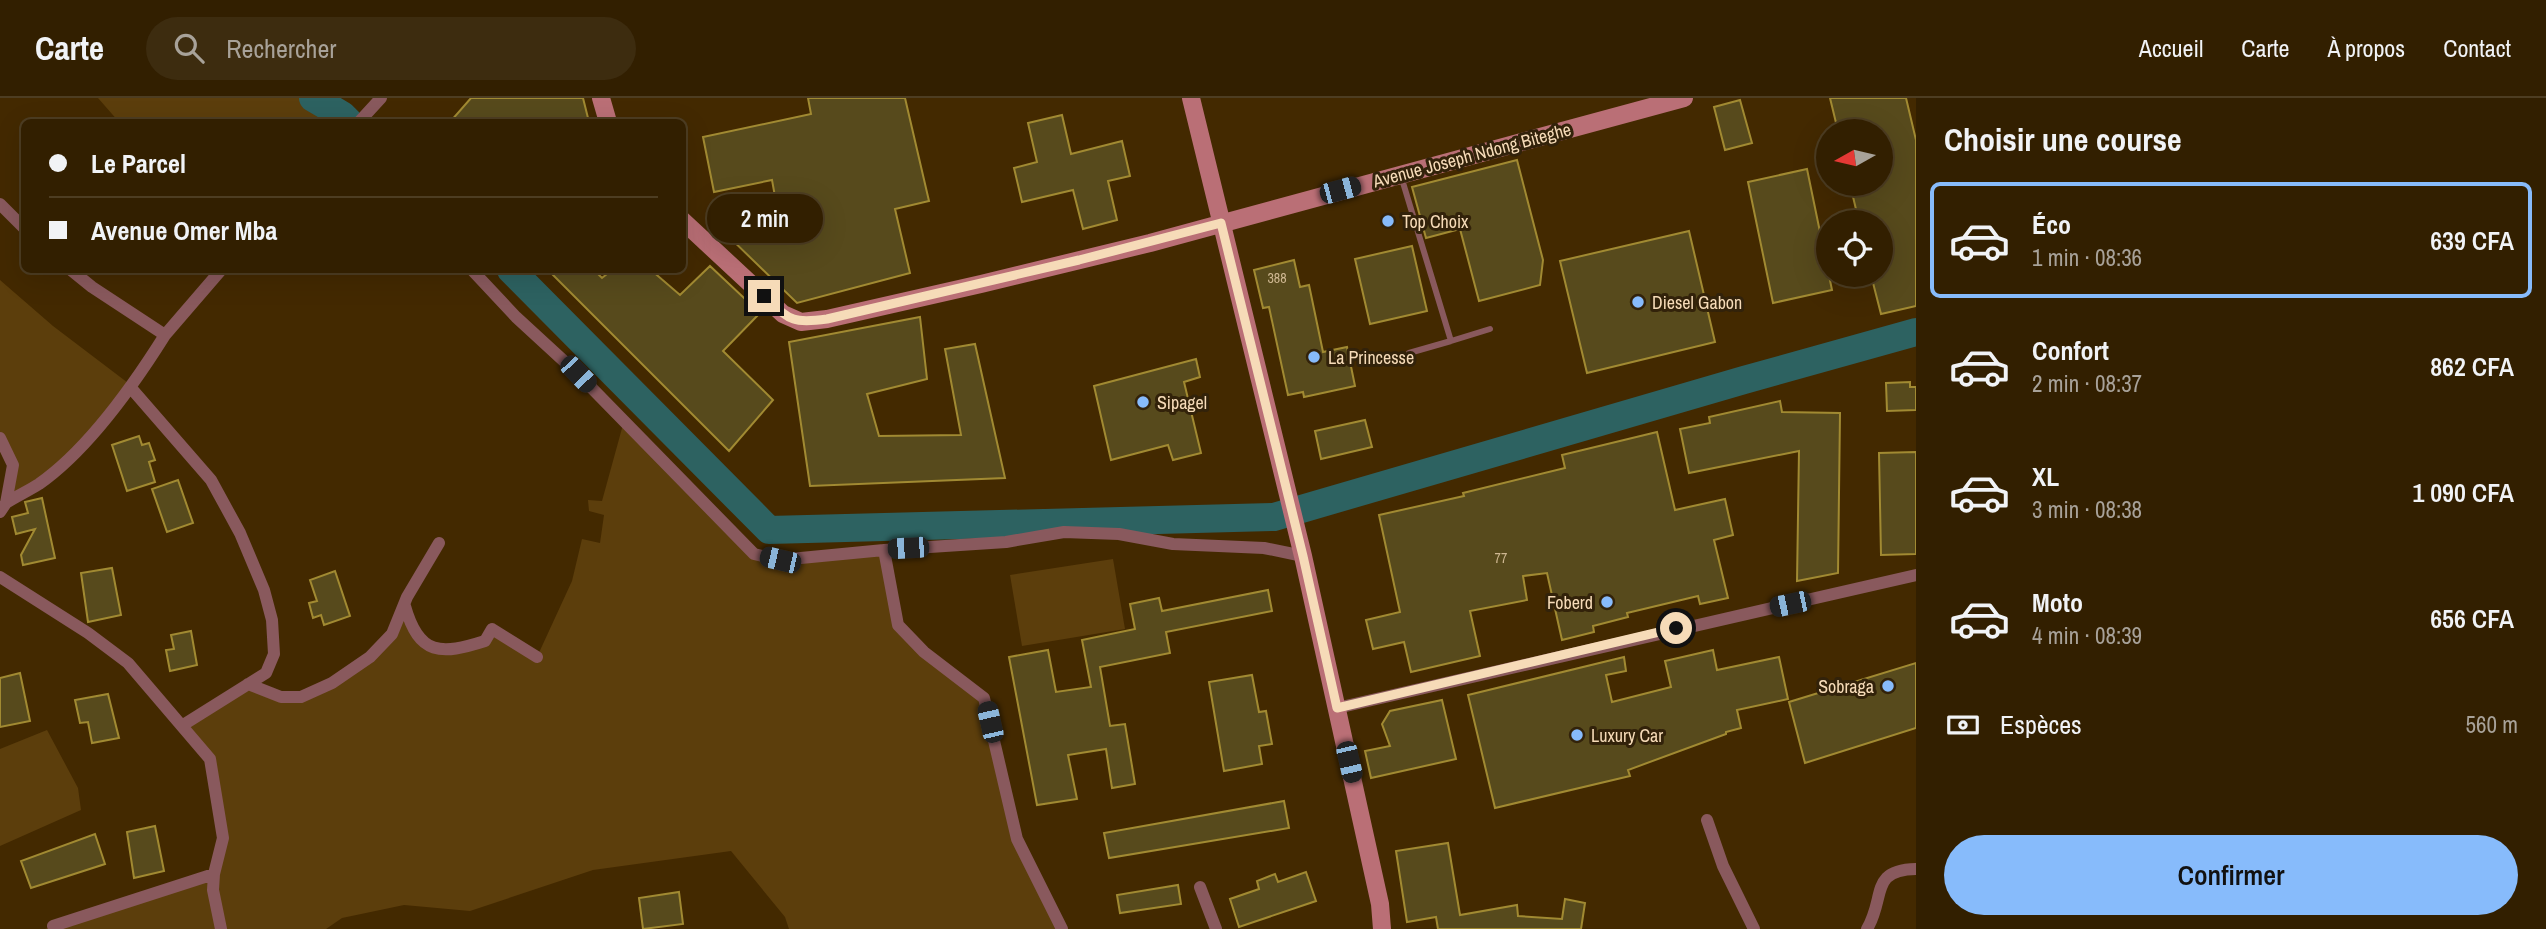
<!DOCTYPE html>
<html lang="fr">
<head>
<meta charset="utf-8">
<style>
  body { margin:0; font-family:"Archivo Narrow",sans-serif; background:#3d2c0f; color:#f1f3f6; height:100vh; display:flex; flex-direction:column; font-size:26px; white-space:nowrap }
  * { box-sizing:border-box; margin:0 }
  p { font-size:23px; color:#a8a299 }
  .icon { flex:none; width:38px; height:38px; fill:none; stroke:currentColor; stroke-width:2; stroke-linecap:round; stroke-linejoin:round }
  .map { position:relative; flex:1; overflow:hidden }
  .side { display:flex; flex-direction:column; background:#321f00; width:630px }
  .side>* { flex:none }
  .guide { position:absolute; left:21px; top:21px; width:665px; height:154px; border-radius:10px; box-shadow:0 7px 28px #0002,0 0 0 2px #4d3d22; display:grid; align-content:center; height:154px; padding:0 28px; background:#321f00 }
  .needle { width:46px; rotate:262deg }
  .controls { position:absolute; left:1816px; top:21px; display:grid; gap:14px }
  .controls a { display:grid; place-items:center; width:77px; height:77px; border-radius:50%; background:#321f00; box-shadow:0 7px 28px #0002,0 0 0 2px #4d3d22; font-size:35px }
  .end { position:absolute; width:32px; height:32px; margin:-16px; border:9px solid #f6dbb8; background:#111; box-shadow:0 0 0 4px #111 }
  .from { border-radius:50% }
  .bubble { position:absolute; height:49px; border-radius:24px; background:#321f00; box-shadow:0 7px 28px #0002,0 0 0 2px #4d3d22; font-size:23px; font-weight:600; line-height:49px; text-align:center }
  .car { position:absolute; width:21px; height:42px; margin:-21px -10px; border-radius:9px; box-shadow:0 0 5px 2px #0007; background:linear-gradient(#222 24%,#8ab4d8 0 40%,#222 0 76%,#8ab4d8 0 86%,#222 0) }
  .guide b { display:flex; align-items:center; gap:24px; height:66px; font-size:26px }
  .guide b+b { border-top:2px solid #4d3d22 }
  .guide i { width:18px; height:18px; background:#f1f3f6 }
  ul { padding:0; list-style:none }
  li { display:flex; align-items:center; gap:21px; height:116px; margin:0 14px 10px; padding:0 14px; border:4px solid transparent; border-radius:10px }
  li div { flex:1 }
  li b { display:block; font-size:26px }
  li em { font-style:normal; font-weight:600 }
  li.active { border-color:#87bbfb }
  li>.icon { width:63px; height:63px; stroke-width:1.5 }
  h2 { padding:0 28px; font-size:32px; line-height:84px }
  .pay { display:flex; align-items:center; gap:18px; height:77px; padding:0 28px; font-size:26px }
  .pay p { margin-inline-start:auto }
  .primary-button { display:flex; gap:14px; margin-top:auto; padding:14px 28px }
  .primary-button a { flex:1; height:80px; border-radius:42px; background:#87bbfb; color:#111; font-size:28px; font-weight:600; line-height:80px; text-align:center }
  header { display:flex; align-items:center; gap:42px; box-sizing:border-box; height:98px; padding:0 35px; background:#321f00; border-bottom:2px solid #4d3d22 }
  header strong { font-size:33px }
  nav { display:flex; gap:38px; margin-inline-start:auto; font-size:24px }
  .search { width:490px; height:63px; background:#3d2c0f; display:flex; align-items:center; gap:18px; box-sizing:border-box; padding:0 24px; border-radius:38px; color:#a8a299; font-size:26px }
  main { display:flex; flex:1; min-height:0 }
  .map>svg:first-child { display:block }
</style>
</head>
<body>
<header>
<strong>Carte</strong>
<div class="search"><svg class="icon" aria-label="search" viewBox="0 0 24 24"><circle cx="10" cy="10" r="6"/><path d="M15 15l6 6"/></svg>Rechercher</div>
<nav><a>Accueil</a><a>Carte</a><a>À propos</a><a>Contact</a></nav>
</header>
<main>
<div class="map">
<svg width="1916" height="831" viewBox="0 0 1916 831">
  <rect width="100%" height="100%" fill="#432900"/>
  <path fill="#5c3e0c" d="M 98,0 L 335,0 L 355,14 L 347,24 L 316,24 L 307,21 L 301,24 L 119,24 Z
    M 0,182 L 53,228 L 132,288 L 66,364 L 6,405 L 13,367 L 0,340 Z
    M 624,323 L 754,456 L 781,462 L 884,452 L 898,527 L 984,600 L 1017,741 L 1062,831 L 789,831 L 785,819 L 731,753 L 593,772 L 470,813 L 404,807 L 342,820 L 326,831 L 45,831 L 214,776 L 223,740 L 210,661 L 183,627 L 248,586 L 301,598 L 370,559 L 405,508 L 410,528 L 440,552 L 485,543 L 492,531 L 537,559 L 572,483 L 582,441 L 600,445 L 604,417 L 589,413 L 588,402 L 602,403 Z
    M 1113,461 L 1125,531 L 1022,548 L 1010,477 Z
    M 47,632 L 78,690 L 81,712 L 0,748 L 0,651 Z"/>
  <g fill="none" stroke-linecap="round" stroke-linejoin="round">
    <path stroke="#2d6261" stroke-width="28" d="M 313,0 L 342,17 L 349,24
      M 511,172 L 769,432 L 1274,419 L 1744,282 L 1916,234"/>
  </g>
  <path fill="#574a1c" stroke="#a18a32" stroke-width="2" d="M 471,0 L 583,0 L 589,24 L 450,24 Z
    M 808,0 L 905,0 L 929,103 L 895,111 L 910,175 L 797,205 L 723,133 L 778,115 L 772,82 L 714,94 L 703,39 L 811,16 Z
    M 1830,0 L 1906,0 L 1916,42 L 1916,208 L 1881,216 L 1871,177 L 1881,177 L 1881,124 L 1859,124 L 1850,86 L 1881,86 L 1881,33 L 1838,33 Z
    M 1740,2 L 1752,45 L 1725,52 L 1714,9 Z
    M 1062,17 L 1071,56 L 1122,43 L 1130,78 L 1108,83 L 1117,122 L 1083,131 L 1073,92 L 1022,104 L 1014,70 L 1037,64 L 1028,25 Z
    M 1517,62 L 1543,162 L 1540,187 L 1479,203 L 1460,131 L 1426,140 L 1412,89 Z
    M 1807,71 L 1832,192 L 1773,205 L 1748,84 Z
    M 1689,133 L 1715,244 L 1587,275 L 1560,163 Z
    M 1412,148 L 1427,213 L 1370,226 L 1355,161 Z
    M 1294,162 L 1300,189 L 1309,187 L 1323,254 L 1347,249 L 1355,288 L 1304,299 L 1303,294 L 1288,297 L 1269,209 L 1263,210 L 1254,172 Z
    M 710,168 L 760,215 L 723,253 L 773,302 L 729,353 L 548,172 L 594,172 L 602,180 L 612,172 L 651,172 L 680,197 Z
    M 920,219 L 927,281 L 867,296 L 879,338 L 961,337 L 945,251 L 975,246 L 1005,380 L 810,388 L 789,244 Z
    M 1196,261 L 1200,279 L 1184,284 L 1201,355 L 1173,362 L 1168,347 L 1111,362 L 1094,288 Z
    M 1910,284 L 1910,289 L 1916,289 L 1916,312 L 1887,313 L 1886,285 Z
    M 1780,303 L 1782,314 L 1840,315 L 1838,475 L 1797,483 L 1799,353 L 1689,375 L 1680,331 L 1710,325 L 1709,319 Z
    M 1365,322 L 1372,349 L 1321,361 L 1315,333 Z
    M 1657,334 L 1675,412 L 1725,401 L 1733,437 L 1714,442 L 1728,500 L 1700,506 L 1698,498 L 1627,515 L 1628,519 L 1593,528 L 1594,534 L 1562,542 L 1547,475 L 1523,478 L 1527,502 L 1470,513 L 1480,558 L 1411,574 L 1404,544 L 1373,551 L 1366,522 L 1400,514 L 1379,417 L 1464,398 L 1463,395 L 1565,370 L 1562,357 Z
    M 139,338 L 142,347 L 149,345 L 155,362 L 149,364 L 155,384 L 127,393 L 112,347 Z
    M 1916,354 L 1916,456 L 1881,457 L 1879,355 Z
    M 178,382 L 193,425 L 167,434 L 152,391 Z
    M 42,400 L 55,460 L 23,467 L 21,457 L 35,431 L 16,436 L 12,419 L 28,415 L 25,404 Z
    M 112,470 L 121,517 L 88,524 L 81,475 Z
    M 335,473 L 350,518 L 324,527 L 321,517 L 313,520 L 309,505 L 317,503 L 310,482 Z
    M 1268,492 L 1272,513 L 1166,534 L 1170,555 L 1100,569 L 1110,628 L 1125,626 L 1135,686 L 1112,690 L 1106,651 L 1068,657 L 1077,701 L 1037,707 L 1009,559 L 1048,552 L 1056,594 L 1091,589 L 1082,542 L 1135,531 L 1130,506 L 1159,500 L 1162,513 Z
    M 191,533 L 197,567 L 170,573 L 166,552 L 174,551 L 171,537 Z
    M 1713,552 L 1717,572 L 1779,559 L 1788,601 L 1737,612 L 1741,630 L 1726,634 L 1726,636 L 1628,672 L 1630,678 L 1495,710 L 1468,597 L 1624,559 L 1626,573 L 1606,577 L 1612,604 L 1671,589 L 1665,563 Z
    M 1916,565 L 1916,630 L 1805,665 L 1789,604 Z
    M 20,575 L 30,623 L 0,629 L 0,580 Z
    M 1252,577 L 1259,614 L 1266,613 L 1272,646 L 1259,648 L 1262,666 L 1224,673 L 1209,584 Z
    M 108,596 L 119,640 L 92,645 L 88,624 L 80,625 L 75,602 Z
    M 1442,602 L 1456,661 L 1371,680 L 1365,653 L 1390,648 L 1382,626 L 1390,613 Z
    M 1284,703 L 1289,730 L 1109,760 L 1104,735 Z
    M 155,728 L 164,773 L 134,780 L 127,734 Z
    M 95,736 L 105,766 L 31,790 L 21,763 Z
    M 1448,745 L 1460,817 L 1517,807 L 1518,818 L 1562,821 L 1565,801 L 1585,805 L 1581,831 L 1438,831 L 1436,819 L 1407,824 L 1396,753 Z
    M 1306,774 L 1316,803 L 1239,829 L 1230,801 L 1259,791 L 1257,783 L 1275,776 L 1278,784 Z
    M 1178,787 L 1181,806 L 1120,815 L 1117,797 Z
    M 679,794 L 683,826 L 643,831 L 639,800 Z"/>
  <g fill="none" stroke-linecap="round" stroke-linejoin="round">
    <path stroke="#89595d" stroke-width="6" d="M 1401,78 L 1451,243 L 1409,255
      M 1451,243 L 1490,231"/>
    <path stroke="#89595d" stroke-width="12" d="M 359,24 L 381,0
      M 0,106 L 24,130
      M 71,172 L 92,189 L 165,237 L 221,172
      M 472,172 L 516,219 L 578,276 L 754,456 L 780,462 L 884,452 L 1006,444 L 1064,434 L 1119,436 L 1173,446 L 1264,450 L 1303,458
      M 131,290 L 211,382 L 240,435 L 264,492 L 272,522 L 274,556 L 266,575 L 183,627
      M 0,340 L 13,367 L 6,405 L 0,414
      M 6,405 C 17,398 28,393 39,386 C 89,351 133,288 165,237
      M 884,452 L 898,527 L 924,554 L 984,600 L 1017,741 L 1062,831
      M 0,479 L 88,535 L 128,565 L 210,661 L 223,740 L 214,776 L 213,792 L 221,831
      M 405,508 C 419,558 441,557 485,543 L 492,531 L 537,559
      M 248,586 L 281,599 L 301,599 L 332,585 L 370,559 L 392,536 L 407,499 L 439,445
      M 1337,610 L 1916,477
      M 1707,722 L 1723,768 L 1754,831
      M 1200,789 L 1216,831
      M 53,828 L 214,776
      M 1867,831 C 1886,799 1869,772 1916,771"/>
    <path stroke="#ba6f76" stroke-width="18" d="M 601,0 L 608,24
      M 1191,0 L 1303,458 L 1380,806 L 1382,831
      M 682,122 L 783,216 L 801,224 L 827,221 L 981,186 L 1150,145 L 1684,0"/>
  </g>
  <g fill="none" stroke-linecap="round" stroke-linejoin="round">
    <path stroke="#f6dbb8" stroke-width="9" d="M 764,198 C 790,222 791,226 827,221 L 1079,162 L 1221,125 L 1303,458 L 1337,610 L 1676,530"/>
  </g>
  <g fill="#87bbfb" stroke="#32220a" stroke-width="2.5">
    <circle cx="1388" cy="123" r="7"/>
    <circle cx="1638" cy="204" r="7"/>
    <circle cx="1314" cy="259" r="7"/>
    <circle cx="1143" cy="304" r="7"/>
    <circle cx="1607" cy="504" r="7"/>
    <circle cx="1888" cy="588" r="7"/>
    <circle cx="1577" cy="637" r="7"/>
  </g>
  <g text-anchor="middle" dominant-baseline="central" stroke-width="6" stroke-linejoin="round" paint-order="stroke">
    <g font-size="14" fill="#ceb791">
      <text x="1277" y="180">388</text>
      <text x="1501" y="460">77</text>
    </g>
    <g font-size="18" fill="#f6dbb8" stroke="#32220a">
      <text transform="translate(1472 57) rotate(-15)">Avenue Joseph Ndong Biteghe</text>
    </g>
    <g font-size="18" fill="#f6dbb8" stroke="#32220a" text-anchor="start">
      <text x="1402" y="123">Top Choix</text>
      <text x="1652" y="204">Diesel Gabon</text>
      <text x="1328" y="259">La Princesse</text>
      <text x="1157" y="304">Sipagel</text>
      <text x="1593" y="504" text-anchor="end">Foberd</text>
      <text x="1874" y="588" text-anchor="end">Sobraga</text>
      <text x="1591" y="637">Luxury Car</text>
    </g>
  </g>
</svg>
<div class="controls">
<a><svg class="needle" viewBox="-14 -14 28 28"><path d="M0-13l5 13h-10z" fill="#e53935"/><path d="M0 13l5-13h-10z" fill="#a8a299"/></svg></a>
<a><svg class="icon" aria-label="locate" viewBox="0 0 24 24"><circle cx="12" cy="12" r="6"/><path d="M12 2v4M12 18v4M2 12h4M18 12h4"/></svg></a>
</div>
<i class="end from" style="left:1676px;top:530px"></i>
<i class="end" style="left:764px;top:198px"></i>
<div class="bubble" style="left:707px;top:96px;width:116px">2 min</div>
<i class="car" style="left:1340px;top:92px;rotate:75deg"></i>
<i class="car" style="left:578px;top:276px;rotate:136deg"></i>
<i class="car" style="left:908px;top:450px;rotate:267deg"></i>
<i class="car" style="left:780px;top:462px;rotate:283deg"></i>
<i class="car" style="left:1790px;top:506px;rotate:258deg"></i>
<i class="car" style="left:990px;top:624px;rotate:347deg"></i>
<i class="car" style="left:1349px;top:664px;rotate:167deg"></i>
<div class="guide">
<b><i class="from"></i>Le Parcel</b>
<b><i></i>Avenue Omer Mba</b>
</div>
</div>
<section class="side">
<h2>Choisir une course</h2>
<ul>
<li class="active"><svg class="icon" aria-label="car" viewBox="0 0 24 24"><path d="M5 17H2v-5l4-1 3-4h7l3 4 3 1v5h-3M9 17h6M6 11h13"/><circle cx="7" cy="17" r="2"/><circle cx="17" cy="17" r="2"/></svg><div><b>Éco</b><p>1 min · 08:36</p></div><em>639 CFA</em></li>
<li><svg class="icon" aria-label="car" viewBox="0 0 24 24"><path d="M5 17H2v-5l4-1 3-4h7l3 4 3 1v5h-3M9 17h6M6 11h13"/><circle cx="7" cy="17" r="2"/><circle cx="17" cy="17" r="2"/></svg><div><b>Confort</b><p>2 min · 08:37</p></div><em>862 CFA</em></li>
<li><svg class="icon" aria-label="car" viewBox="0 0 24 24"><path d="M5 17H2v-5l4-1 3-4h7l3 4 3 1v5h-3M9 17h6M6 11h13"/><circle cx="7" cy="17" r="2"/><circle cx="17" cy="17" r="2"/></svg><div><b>XL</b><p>3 min · 08:38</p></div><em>1 090 CFA</em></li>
<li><svg class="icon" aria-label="car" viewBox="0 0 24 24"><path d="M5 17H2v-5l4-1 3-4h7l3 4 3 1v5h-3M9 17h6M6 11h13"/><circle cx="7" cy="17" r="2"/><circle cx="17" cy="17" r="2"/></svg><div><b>Moto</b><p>4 min · 08:39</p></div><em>656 CFA</em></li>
</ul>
<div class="pay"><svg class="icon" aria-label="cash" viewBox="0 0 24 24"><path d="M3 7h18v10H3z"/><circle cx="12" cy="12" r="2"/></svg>Espèces<p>560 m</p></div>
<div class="primary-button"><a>Confirmer</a></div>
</section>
</main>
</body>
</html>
